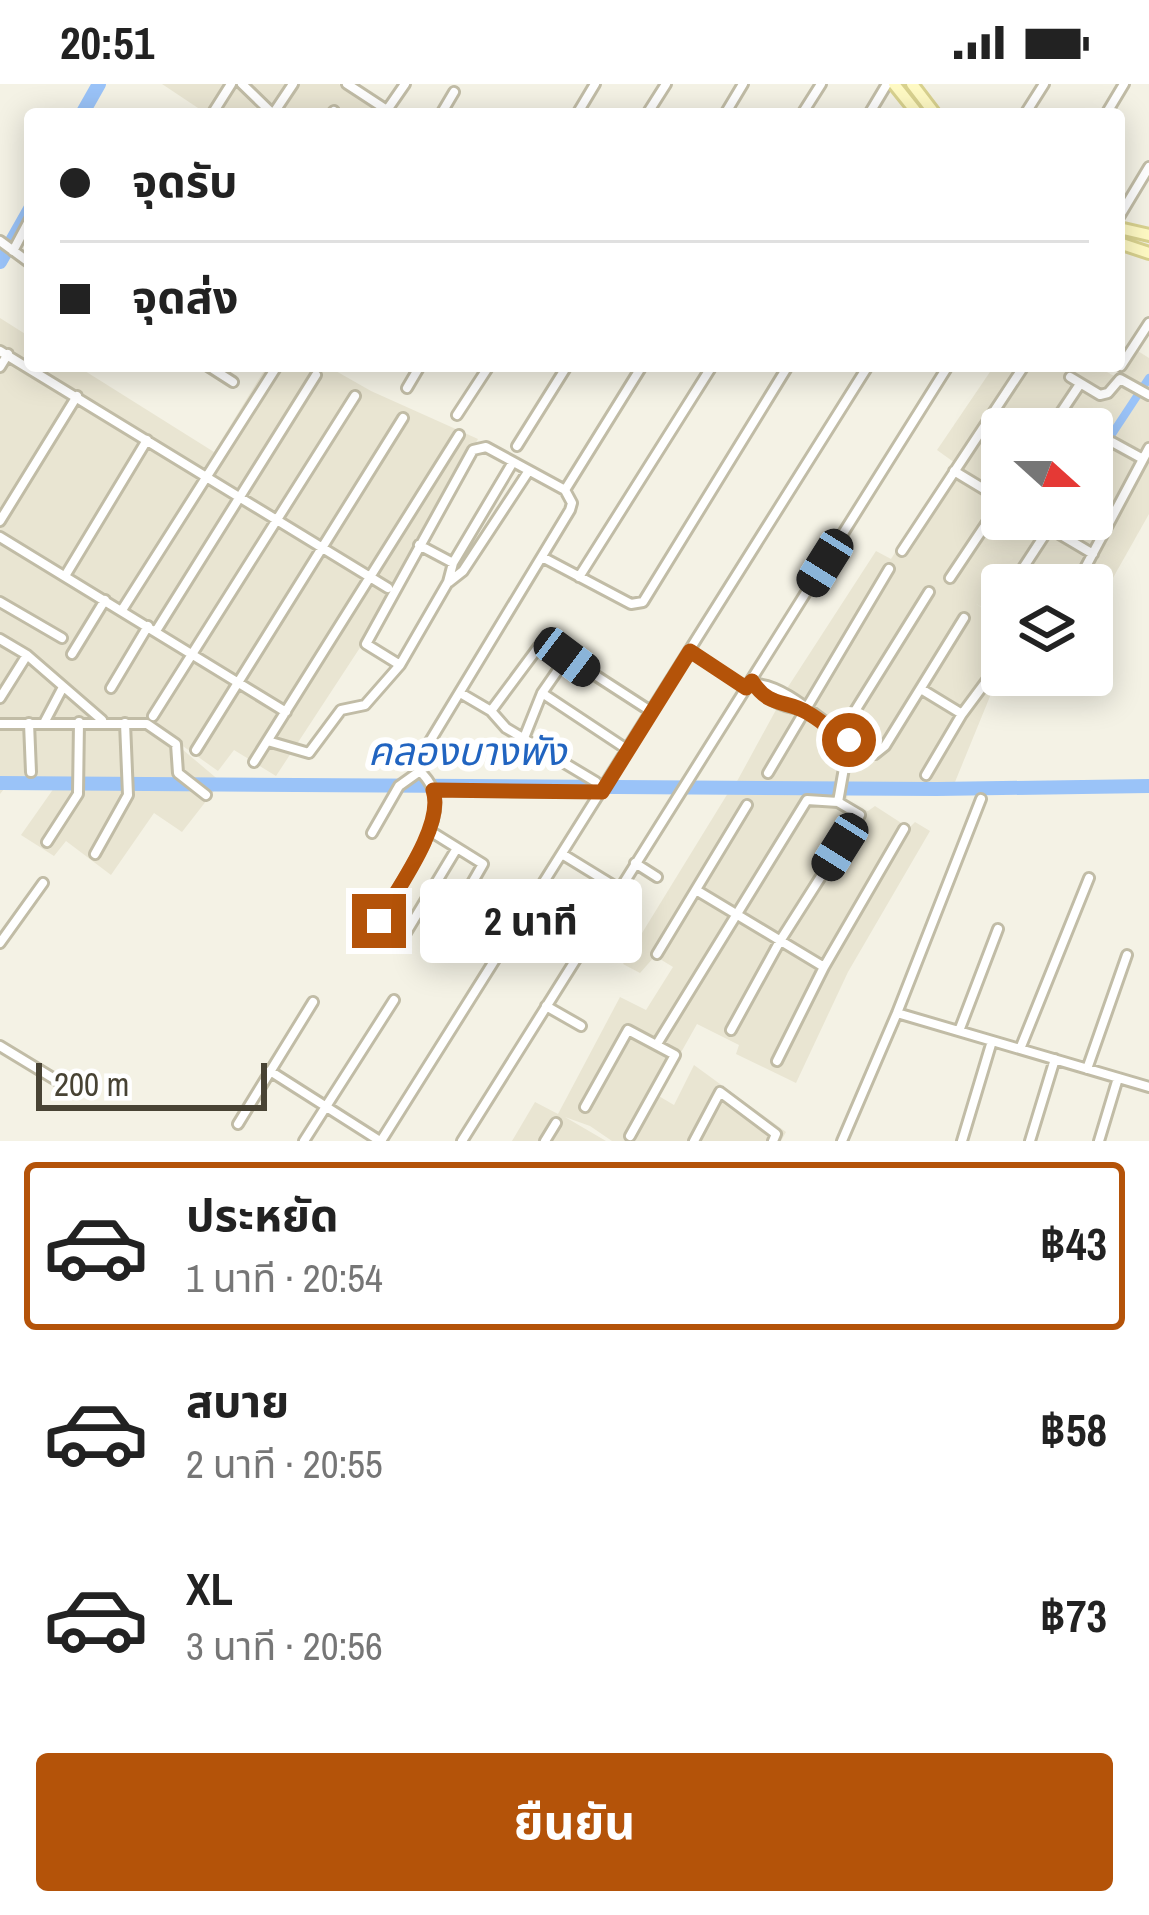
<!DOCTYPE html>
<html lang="th">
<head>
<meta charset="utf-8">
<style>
  body { margin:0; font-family:"Archivo Narrow","Noto Sans Thai",sans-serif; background:#f2f2f2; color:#222; height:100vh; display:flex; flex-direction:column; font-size:45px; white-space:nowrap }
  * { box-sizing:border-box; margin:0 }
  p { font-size:39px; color:#767676 }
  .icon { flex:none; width:66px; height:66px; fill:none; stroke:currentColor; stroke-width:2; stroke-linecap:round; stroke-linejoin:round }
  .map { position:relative; height:1057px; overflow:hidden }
  .sheet { display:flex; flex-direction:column; background:#fff; flex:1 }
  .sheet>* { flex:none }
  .hud { position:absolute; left:24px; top:24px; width:1101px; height:264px; border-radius:12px; box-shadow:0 6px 30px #0003; display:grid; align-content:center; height:264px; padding:0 36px; background:#fff }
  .needle { width:78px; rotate:111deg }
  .tools { position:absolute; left:981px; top:324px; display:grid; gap:24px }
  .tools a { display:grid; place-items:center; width:132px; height:132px; border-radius:12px; background:#fff; box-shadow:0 6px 30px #0003; font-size:60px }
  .scale { position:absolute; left:36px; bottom:30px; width:231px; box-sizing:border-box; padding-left:12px; border:6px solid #484334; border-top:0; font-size:33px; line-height:42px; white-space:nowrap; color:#484334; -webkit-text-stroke:9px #fff; paint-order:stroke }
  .end { position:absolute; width:54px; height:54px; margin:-27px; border:15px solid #b45309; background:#fff; box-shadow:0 0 0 6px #fff }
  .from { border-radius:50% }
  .bubble { position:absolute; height:84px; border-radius:12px; background:#fff; box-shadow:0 6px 30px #0003; font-size:39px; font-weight:700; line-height:84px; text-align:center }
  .car { position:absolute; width:36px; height:72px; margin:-36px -18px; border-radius:15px; box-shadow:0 0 9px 3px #0007; background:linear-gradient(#222 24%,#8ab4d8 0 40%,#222 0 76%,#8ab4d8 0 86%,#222 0) }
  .hud b { display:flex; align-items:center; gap:42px; height:114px; font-size:45px }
  .hud b+b { border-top:3px solid #e0e0e0 }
  .hud i { width:30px; height:30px; background:#222 }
  ul { padding:21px 0 0; list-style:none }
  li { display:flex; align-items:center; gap:36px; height:168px; margin:0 24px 18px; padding:0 12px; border:6px solid transparent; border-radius:12px }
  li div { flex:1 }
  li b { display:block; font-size:45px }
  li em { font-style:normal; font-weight:700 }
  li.on { border-color:#b45309 }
  li>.icon { width:108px; height:108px; stroke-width:1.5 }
  .primary-button { display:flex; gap:24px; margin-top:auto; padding:24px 36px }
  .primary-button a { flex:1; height:138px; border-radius:12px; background:#b45309; color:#fff; font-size:48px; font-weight:700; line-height:138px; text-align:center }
  .status { display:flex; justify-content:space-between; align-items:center; height:84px; padding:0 60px; background:#fff; direction:ltr }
  .status svg { height:33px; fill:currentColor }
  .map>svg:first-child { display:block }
</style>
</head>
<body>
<div class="status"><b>20:51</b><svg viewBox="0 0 49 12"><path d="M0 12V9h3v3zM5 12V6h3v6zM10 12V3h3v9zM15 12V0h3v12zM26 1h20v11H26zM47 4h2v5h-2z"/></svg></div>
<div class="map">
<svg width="1149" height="1057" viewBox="0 0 1149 1057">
  <rect width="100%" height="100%" fill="#f4f2e5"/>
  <path fill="#e9e5d2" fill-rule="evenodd" d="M 162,0 L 339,0 L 385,30 L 207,30 Z
    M 0,234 L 30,253 L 30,282 L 77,282 L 214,368 L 267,282 L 327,282 L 371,307 L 478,355 L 382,530 L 276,692 L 234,666 L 218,687 L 156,643 L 221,698 L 182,748 L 154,729 L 111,791 L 66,757 L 54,772 L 21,751 L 61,694 L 12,695 L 0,710 Z
    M 1133,264 L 1149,274 L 1149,430 L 1092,531 L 1092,501 L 1002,501 L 1002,536 L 975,519 L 1002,538 L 1002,583 L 955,698 L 848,702 L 847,716 L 856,724 L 868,727 L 875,722 L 909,744 L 915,738 L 930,747 L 848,888 L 796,999 L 736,970 L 739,961 L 697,940 L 657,1011 L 674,1021 L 694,981 L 786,1048 L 781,1057 L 612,1057 L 590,1042 L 565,1033 L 606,1057 L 512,1057 L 535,1018 L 558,1030 L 620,913 L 646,926 L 673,883 L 655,872 L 640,889 L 623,880 L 728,709 L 834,709 L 833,701 L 735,701 L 777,624 L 760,611 L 767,598 L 786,606 L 876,467 L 891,475 L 927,418 L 931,419 L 955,379 L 937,366 L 994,282 L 1096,282 L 1116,293 ZM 1002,345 L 1092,345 L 1092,435 L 1002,435 Z"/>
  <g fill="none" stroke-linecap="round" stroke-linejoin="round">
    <path stroke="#9ac3f8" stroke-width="8" d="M 1112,350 L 1149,294"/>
    <path stroke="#9ac3f8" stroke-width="14" d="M 82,30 L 99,0
      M 0,178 L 30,125
      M 0,699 L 937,705 L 1149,702"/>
    <defs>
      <path id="street" d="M 242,0 L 273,30
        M 347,0 L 393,30
        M 387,26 L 405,0
        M 214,27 L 231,0
        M 273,30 L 293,0
        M 332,30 L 334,27
        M 441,30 L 454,8
        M 577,30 L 595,0
        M 647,30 L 666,0
        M 725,30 L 743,0
        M 802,30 L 821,0
        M 869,30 L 887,0
        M 1025,30 L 1044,0
        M 1106,30 L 1124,0
        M 1119,133 L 1149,83
        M 0,157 L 30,179
        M 13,167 L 30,135
        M 0,267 L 388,504
        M 208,282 L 233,298
        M 1121,282 L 1149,239
        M 0,283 L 8,270
        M 1070,293 L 1100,311 L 1108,309 L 1120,295 L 1149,311
        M 407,304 L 420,282
        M 457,331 L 489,282
        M 1050,345 L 1080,300
        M 517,362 L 567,282
        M 1092,379 L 1102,364 L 1112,358 L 1143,375
        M 954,387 L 1002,416
        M 565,406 L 642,282
        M 1034,435 L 1093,470
        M 0,437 L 77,312
        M 0,453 L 286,628
        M 419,461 L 453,479
        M 902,467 L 1024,282
        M 544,474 L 631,520 L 643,518 L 788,282
        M 65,492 L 147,356
        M 579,493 L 712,282
        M 950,494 L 1002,416
        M 449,498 L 463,487 L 528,388
        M 1012,501 L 1055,435
        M 1076,501 L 1149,364
        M 0,518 L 62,554
        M 997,524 L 1002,517
        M 122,526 L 277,282
        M 156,547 L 316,291
        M 0,555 L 27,571 L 102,636
        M 690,567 L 746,604
        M 72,570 L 105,516
        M 752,597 C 761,611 781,625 800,624
        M 755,600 C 793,601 836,655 875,670 L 885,662 L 964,534
        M 111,604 L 148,542
        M 921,605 L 962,630
        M 542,609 L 628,666
        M 462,610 L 491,627 L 506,644 L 596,698
        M 0,614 L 27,571
        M 491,627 L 540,561 L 567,573 L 652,628
        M 153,632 L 355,312
        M 29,639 L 31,688
        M 44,639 L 63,603
        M 0,640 L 147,640 L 176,660 L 178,689 L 206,711
        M 840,651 L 929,508
        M 524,654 L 542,609 L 567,573
        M 271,658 L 309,669 L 341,626 L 365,621 L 400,581 L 448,498 L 453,479 L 513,378
        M 196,666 L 403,334
        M 254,678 L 459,351
        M 768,689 L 889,485
        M 926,691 L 962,630 L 1002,576
        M 433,706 L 600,708
        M 838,718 L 849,656
        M 430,747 L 483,780 L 434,865
        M 372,749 L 399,702 L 420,687
        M 47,758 L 78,710 L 79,638
        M 95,770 L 128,711 L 125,639
        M 562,770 L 619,805
        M 635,779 L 657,793
        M 696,806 L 824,883
        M 603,830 L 627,843
        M 378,837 C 395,808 440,747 435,714 C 433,700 424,691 415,682 L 570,426 L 572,419 L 565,406 L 486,363 L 473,366 L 366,560 L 400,581
        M 401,857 L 457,764
        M 0,859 L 43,799
        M 657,870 L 747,721
        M 546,922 L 581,942
        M 897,929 L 1149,1003
        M 959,947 L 998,845
        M 657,960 L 807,716 L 838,718 L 860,731 L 780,857 L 731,946
        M 0,962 L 56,996
        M 1020,965 L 1089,794
        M 777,977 L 824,883 L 904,745
        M 1087,985 L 1127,871
        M 270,987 L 380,1057
        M 585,1023 L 628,946 L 675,971 L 630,1052
        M 238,1040 L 313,918
        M 304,1057 L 394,916
        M 381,1057 L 868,282
        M 462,1057 L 948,282
        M 545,1057 L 556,1039
        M 694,1057 L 720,1008 L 776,1050 L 773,1057
        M 842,1057 L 897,929 L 981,715
        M 962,1057 L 992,957
        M 1030,1057 L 1055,975
        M 1099,1057 L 1118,994"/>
      <path id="secondary" d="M 894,0 L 918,30
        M 912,0 L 935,30
        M 1119,144 L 1149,151
        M 1119,159 L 1149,169"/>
    </defs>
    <use href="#street" stroke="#c1bca6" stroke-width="14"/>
    <use href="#secondary" stroke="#d9d28f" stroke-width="16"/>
    <use href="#street" stroke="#fff" stroke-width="8"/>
    <use href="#secondary" stroke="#fffac4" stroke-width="10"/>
  </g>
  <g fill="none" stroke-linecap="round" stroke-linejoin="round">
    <path stroke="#b45309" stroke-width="15" d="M 379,837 C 397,805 445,741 433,706 L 602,708 L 690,567 L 746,604 L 752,597 C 770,625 786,615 808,629 C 822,637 834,649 849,656"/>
  </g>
  <g text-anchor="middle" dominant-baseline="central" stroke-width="12" stroke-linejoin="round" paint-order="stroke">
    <g font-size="39" font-style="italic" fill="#2164c0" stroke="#fff">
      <text x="467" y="667">คลองบางพัง</text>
    </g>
  </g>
</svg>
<div class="tools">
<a><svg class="needle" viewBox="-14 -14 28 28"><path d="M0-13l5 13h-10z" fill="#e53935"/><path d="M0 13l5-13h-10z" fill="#767676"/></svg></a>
<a><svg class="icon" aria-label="layers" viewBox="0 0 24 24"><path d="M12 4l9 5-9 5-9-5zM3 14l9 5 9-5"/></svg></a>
</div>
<div class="scale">200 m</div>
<i class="end from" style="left:849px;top:656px"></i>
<i class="end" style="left:379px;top:837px"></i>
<div class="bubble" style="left:420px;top:795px;width:222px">2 นาที</div>
<i class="car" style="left:825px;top:479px;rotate:212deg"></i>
<i class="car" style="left:567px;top:573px;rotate:127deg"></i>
<i class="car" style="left:840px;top:763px;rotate:212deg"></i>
<div class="hud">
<b><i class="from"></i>จุดรับ</b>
<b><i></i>จุดส่ง</b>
</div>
</div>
<section class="sheet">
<ul>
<li class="on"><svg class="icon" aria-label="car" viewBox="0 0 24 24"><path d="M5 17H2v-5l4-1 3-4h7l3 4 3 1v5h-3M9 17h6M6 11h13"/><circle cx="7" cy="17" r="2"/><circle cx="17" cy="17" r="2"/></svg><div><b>ประหยัด</b><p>1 นาที · 20:54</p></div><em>฿43</em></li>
<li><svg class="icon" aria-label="car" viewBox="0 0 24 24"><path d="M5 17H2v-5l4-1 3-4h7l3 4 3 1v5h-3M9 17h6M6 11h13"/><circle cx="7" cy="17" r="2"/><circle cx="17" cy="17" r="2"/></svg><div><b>สบาย</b><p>2 นาที · 20:55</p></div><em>฿58</em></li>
<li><svg class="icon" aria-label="car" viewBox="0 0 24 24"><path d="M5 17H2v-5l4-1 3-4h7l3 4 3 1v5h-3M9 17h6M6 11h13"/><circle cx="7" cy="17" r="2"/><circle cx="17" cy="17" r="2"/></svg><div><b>XL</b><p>3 นาที · 20:56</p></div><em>฿73</em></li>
</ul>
<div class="primary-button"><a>ยืนยัน</a></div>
</section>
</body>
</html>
